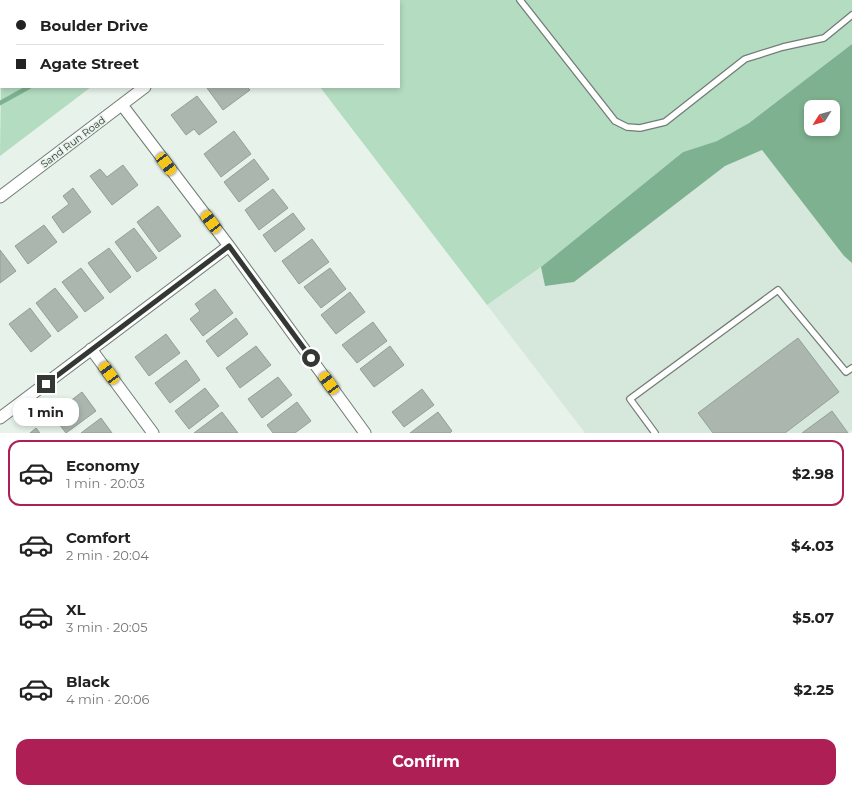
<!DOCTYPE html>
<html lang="en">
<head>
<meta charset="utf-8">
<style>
  body { margin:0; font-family:Montserrat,sans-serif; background:#f2f2f2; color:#222; height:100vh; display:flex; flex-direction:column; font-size:15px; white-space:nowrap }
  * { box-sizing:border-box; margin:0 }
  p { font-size:13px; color:#767676 }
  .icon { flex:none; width:22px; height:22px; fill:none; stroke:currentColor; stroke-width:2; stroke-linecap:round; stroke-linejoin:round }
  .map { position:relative; height:433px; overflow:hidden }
  .panel { display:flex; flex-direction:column; background:#fff; flex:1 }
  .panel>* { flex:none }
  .top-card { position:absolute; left:0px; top:0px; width:400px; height:88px; box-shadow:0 2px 6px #0003; display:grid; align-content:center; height:88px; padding:0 16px; background:#fff }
  .needle { width:26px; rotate:233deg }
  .tools { position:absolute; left:804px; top:100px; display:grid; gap:8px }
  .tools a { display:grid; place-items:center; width:36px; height:36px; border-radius:8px; background:#fff; box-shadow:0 2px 6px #0003; font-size:20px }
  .end { position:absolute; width:18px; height:18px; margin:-9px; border:5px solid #343835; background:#fff; box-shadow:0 0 0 2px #fff }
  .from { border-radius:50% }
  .bubble { position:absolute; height:28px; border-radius:12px; background:#fff; box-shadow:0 2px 6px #0003; font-size:13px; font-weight:700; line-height:28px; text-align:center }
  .car { position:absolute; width:12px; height:24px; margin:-12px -6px; border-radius:5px; box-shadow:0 0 3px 1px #0007; background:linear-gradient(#f5c518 24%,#345 0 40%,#f5c518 0 76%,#345 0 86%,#f5c518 0) }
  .top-card b { display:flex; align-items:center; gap:14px; height:38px; font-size:15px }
  .top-card b+b { border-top:1px solid #e0e0e0 }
  .top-card i { width:10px; height:10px; background:#222 }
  ul { padding:7px 0 0; list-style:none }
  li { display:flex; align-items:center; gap:12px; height:66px; margin:0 8px 6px; padding:0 8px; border:2px solid transparent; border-radius:12px }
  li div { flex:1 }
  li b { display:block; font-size:15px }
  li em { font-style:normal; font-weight:700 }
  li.selected { border-color:#ae1f55 }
  li>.icon { width:36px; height:36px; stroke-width:1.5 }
  .button { display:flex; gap:8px; margin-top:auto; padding:8px 16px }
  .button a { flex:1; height:46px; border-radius:12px; background:#ae1f55; color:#fff; font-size:16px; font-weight:700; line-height:46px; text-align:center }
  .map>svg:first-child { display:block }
</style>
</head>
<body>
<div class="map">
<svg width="852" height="433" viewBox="0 0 852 433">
  <rect width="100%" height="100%" fill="#e6f2ea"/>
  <path fill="#d6e8dc" d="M 0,0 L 88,0 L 1,1 L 0,72 Z
    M 762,150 L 844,256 L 852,263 L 852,430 L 848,433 L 585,433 L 487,305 L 541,267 L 545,285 L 574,282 L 725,166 Z"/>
  <path fill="#b3dcc0" d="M 99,0 L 207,0 L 97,1 Z
    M 257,0 L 852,0 L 852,44 L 749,123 L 717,141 L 683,152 L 541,267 L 487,305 L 320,87 L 399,87 L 399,1 Z
    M 1,79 L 1,87 L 91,87 L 0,156 Z"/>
  <path fill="#7eb18f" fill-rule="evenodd" d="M 852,44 L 852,263 L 844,256 L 762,150 L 725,166 L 574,282 L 545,286 L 541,267 L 683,152 L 717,141 L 749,123 ZM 811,107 L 833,107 L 833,129 L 811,129 Z"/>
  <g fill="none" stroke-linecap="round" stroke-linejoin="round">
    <path stroke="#7eb18f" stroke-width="4.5" d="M 135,1 L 137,0
      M 0,103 L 29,87"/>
  </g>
  <path fill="#aab6ae" stroke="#949f97" d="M 208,87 L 247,87 L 250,90 L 223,110 L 207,88 Z
    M 197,96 L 217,122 L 199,135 L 194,129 L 186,135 L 171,115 Z
    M 234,131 L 251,154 L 221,177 L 204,154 Z
    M 254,159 L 269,179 L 239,202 L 224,182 Z
    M 123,165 L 138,185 L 112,205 L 90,176 L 100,169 L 107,177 Z
    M 73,188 L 91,212 L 63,233 L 52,217 L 69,204 L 63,196 Z
    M 273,189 L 288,208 L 259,230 L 245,210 Z
    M 158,206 L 181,236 L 159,252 L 137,222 Z
    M 293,213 L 305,229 L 275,252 L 263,235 Z
    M 44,225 L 57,242 L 28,264 L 15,246 Z
    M 134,228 L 157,258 L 137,272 L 115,242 Z
    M 312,239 L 329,262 L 299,284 L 282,261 Z
    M 109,248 L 131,277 L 110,293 L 88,263 Z
    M 0,250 L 16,271 L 0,283 Z
    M 81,268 L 104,298 L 85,312 L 62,282 Z
    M 330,268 L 346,289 L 321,308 L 304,287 Z
    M 55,288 L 78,317 L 58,332 L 36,303 Z
    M 215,289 L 233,313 L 203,336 L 190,319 L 200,311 L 195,304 Z
    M 350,292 L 365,312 L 336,334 L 321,315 Z
    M 30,308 L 51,336 L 31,352 L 9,324 Z
    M 236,318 L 248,334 L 218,357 L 206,341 Z
    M 373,322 L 387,341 L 357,363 L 342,345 Z
    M 166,334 L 180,353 L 149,376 L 135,357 Z
    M 798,338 L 839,392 L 785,433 L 713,433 L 698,413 Z
    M 256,346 L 271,365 L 240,388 L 226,368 Z
    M 390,346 L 404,365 L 374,387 L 360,369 Z
    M 186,360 L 200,380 L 170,403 L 155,383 Z
    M 278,377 L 292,395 L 262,418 L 248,399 Z
    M 205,388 L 219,406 L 189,429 L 175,411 Z
    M 422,389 L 434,405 L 404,427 L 392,412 Z
    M 82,392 L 96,411 L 66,433 L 52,415 Z
    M 297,402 L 311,421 L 295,433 L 273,433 L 267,425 Z
    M 832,411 L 848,433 L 802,433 Z
    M 222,412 L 238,433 L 194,433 Z
    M 438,412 L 452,431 L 450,433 L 410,433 Z
    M 101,418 L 112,433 L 81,433 Z
    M 36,428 L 40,433 L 30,433 Z"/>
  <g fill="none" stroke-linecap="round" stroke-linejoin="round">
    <defs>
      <path id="service" d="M 520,0 L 615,121 L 627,127 L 640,128 L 665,122 L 745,59 L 783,47 L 824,38 L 852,15
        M 655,433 L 630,399 L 778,290 L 846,372 L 852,368"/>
      <path id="minor" d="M 122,105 L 229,246 L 365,433
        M 0,197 L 145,87
        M 91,349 L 153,433
        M 0,418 L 229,246"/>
    </defs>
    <use href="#service" stroke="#727c75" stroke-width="8"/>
    <use href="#minor" stroke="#727c75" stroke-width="13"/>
    <use href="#service" stroke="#fff" stroke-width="5.5"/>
    <use href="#minor" stroke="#fff" stroke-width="11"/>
  </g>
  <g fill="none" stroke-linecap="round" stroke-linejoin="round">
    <path stroke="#343835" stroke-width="5" d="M 46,384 L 229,246 L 311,358"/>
  </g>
  <g text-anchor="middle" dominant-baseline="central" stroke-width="3.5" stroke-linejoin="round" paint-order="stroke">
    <g font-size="10" fill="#343835" stroke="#e6f2ea">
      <text transform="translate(73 142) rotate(-37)">Sand Run Road</text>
    </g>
  </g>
</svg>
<div class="tools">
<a><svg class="needle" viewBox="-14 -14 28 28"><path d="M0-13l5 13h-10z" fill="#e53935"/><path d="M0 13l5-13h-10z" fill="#767676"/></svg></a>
</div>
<i class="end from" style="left:311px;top:358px"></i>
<i class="end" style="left:46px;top:384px"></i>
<div class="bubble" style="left:13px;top:398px;width:66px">1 min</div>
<i class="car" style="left:166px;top:164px;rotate:143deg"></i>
<i class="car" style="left:211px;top:222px;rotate:323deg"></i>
<i class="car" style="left:109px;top:373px;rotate:324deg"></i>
<i class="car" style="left:329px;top:383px;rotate:324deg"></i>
<div class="top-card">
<b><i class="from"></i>Boulder Drive</b>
<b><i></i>Agate Street</b>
</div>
</div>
<section class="panel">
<ul>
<li class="selected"><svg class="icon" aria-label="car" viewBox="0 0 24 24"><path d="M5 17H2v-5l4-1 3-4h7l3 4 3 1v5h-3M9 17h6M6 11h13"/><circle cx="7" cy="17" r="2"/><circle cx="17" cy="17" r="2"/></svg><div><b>Economy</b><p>1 min · 20:03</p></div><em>$2.98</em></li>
<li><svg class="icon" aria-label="car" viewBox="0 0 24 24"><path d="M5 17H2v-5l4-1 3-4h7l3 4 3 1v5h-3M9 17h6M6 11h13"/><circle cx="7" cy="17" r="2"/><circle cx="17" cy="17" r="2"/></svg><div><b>Comfort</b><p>2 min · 20:04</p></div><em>$4.03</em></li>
<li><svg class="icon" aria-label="car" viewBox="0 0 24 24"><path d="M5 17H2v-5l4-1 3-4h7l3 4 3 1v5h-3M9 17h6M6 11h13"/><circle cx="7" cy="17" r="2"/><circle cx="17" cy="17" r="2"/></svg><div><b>XL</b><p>3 min · 20:05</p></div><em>$5.07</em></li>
<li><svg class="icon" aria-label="car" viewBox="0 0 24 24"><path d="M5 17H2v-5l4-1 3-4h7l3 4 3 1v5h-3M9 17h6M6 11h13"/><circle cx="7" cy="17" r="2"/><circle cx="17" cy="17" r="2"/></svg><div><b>Black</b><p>4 min · 20:06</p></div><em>$2.25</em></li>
</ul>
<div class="button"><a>Confirm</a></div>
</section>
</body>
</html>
